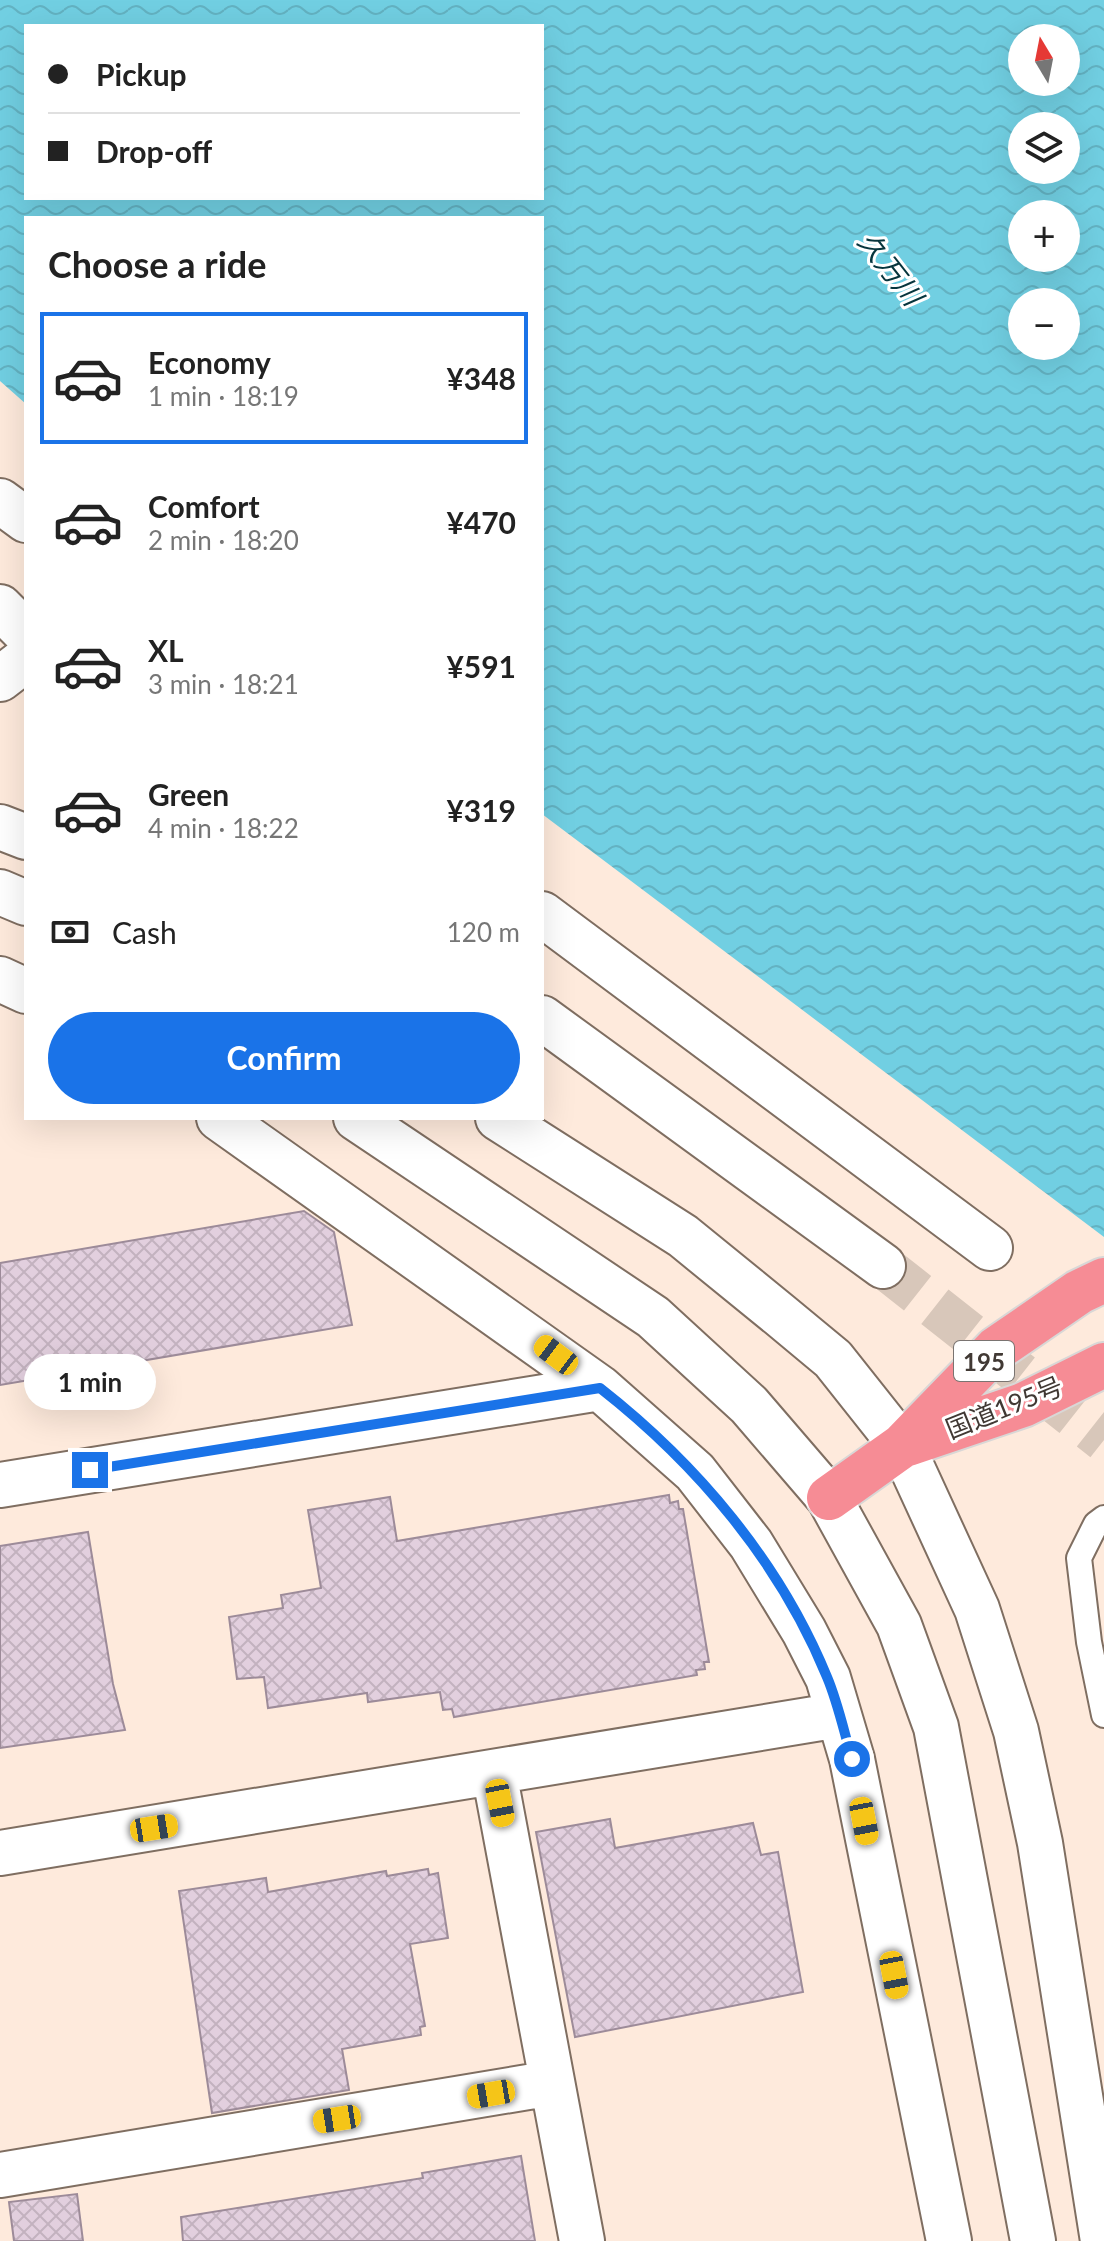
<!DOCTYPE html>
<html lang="en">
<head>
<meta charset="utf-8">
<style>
  body { margin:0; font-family:Lato,"Noto Sans JP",sans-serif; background:#f2f2f2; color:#222; height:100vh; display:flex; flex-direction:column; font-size:30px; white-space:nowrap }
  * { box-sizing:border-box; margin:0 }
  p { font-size:26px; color:#767676 }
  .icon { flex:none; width:44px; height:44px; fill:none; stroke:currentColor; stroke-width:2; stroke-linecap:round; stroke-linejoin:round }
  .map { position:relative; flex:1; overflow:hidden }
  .drawer { position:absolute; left:24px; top:216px; width:520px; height:904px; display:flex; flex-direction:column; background:#fff; border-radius:0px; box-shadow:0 8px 32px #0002 }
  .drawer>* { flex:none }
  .hud { position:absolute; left:24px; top:24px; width:520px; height:176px; border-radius:0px; box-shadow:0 8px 32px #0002; display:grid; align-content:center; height:176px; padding:0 24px; background:#fff }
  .needle { width:52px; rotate:350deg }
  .buttons { position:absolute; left:1008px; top:24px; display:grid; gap:16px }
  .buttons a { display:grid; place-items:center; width:72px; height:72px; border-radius:50%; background:#fff; box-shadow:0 8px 32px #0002; font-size:40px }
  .end { position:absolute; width:36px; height:36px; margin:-18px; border:10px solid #1a73e8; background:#fff; box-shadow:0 0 0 4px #fff }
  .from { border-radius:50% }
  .bubble { position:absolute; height:56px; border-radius:28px; background:#fff; box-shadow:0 8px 32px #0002; font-size:26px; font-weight:700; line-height:56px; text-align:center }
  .car { position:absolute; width:24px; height:48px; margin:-24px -12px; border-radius:10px; box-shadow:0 0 6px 2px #0007; background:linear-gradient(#f5c518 24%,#345 0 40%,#f5c518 0 76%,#345 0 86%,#f5c518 0) }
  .hud b { display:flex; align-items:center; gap:28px; height:76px; font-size:30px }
  .hud b+b { border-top:2px solid #e0e0e0 }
  .hud i { width:20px; height:20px; background:#222 }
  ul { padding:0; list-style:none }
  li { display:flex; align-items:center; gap:24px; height:132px; margin:0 16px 12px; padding:0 8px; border:4px solid transparent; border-radius:0px }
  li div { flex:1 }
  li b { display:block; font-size:30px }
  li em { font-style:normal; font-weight:700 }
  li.on { border-color:#1a73e8 }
  li>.icon { width:72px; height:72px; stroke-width:1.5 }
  h2 { padding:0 24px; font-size:36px; line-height:96px }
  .pay { display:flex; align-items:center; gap:20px; height:88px; padding:0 24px; font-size:30px }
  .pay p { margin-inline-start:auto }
  .primary-button { display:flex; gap:16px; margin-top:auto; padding:16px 24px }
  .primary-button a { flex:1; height:92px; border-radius:48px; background:#1a73e8; color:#fff; font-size:32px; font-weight:700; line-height:92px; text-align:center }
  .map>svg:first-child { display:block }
</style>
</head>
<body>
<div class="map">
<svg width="1104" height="2241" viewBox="0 0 1104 2241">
  <defs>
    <pattern id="water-waves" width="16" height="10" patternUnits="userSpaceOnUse" patternTransform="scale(2)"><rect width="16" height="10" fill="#71cfe2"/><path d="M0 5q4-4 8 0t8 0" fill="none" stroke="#63b2c2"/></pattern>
    <pattern id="building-cross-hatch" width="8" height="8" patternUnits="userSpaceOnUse" patternTransform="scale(2)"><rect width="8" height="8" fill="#e2cfde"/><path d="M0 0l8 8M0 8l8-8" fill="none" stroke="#c3b2bf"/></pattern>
  </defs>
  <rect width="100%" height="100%" fill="#feeadc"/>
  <path fill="url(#water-waves)" fill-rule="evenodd" d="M 0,0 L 1104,0 L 1104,1237 L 542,814 L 542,218 L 26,218 L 26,404 L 0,381 ZM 26,26 L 542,26 L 542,198 L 26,198 ZM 1022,38 L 1066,38 L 1066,82 L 1022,82 ZM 1022,126 L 1066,126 L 1066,170 L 1022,170 ZM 1022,214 L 1066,214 L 1066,258 L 1022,258 ZM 1022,302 L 1066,302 L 1066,346 L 1022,346 Z"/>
  <path fill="url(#building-cross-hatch)" stroke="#9d8b99" stroke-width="2" d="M 304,1211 L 334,1232 L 352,1325 L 0,1385 L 0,1263 Z
    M 669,1495 L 670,1503 L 678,1501 L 679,1509 L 683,1509 L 709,1662 L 704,1662 L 705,1669 L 696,1670 L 697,1675 L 454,1717 L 452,1709 L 443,1710 L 440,1692 L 368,1702 L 367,1693 L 268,1708 L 264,1677 L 237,1679 L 229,1617 L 283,1608 L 281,1595 L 321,1588 L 308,1510 L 390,1497 L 397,1541 Z
    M 88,1532 L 113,1684 L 125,1730 L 0,1748 L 0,1546 Z
    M 610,1819 L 615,1848 L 753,1823 L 761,1855 L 778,1852 L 803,1992 L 575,2037 L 536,1832 Z
    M 428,1869 L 429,1875 L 438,1873 L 448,1938 L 410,1944 L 425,2026 L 420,2027 L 421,2035 L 342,2049 L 349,2090 L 212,2113 L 179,1891 L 266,1878 L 268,1892 L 386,1871 L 387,1876 Z
    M 521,2156 L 535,2241 L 183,2241 L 181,2217 L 423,2178 L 422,2173 Z
    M 77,2194 L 83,2241 L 14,2241 L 9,2202 Z"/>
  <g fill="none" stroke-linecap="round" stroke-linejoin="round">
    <path stroke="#d8c7ba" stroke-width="44" stroke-dasharray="44 22" stroke-linecap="butt" d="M 883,1266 L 1104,1440"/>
    <defs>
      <path id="lane" d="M 1104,1518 L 1096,1524 L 1079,1558 L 1089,1642 L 1104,1715"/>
      <path id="street" d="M 0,501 L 26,520
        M 0,679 L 26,659
        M 542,914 L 990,1248
        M 0,979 L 26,991
        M 219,1118 L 600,1388 L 695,1472 L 751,1544 L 804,1631 L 828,1678 L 852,1759 L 949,2241
        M 0,1485 L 600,1388
        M 494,1772 L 582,2241
        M 0,1853 L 839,1715
        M 0,2175 L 552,2083"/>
      <path id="secondary" d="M 0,607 L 26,633
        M 0,827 L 26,837
        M 0,892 L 26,903
        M 542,1018 L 883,1266
        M 356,1118 L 653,1317 L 749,1405 L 829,1498 L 899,1625 L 936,1727 L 1033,2241
        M 498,1118 L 683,1236 L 780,1315 L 833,1359 L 902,1446 L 977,1609 L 1016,1731 L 1040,1843 L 1103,2241"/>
      <path id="highway" d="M 908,1444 L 1023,1405 L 1104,1365
        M 829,1498 L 902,1446 L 996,1349 L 1079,1292 L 1104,1280"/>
    </defs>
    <use href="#lane" stroke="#7f6e61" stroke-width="28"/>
    <use href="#street" stroke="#7f6e61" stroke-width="48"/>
    <use href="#secondary" stroke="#7f6e61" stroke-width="48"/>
    <use href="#highway" stroke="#d9d7d6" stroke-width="48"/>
    <use href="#lane" stroke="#fff" stroke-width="24"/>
    <use href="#street" stroke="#fff" stroke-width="44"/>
    <use href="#secondary" stroke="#fff" stroke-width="44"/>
    <use href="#highway" stroke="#f68c95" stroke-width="44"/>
  </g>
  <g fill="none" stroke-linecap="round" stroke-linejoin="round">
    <path stroke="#1a73e8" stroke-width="10" d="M 90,1470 L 600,1388 C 697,1464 780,1562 827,1677 C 838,1703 844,1732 852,1759"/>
  </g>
  <g text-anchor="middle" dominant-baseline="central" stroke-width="6" stroke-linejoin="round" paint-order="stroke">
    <rect fill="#fff" stroke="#7a7471" stroke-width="2" x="954" y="1341" width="60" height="40" rx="6"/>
    <g font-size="24" font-weight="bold" fill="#413934">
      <text x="984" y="1361">195</text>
    </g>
    <g font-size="26" fill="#413934" stroke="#fff">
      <text transform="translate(1004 1407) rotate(-22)">国道195号</text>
    </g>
    <g font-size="28" font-style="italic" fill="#06353d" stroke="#fff">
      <text transform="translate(891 268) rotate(52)">久万川</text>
    </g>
  </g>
</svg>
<div class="buttons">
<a><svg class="needle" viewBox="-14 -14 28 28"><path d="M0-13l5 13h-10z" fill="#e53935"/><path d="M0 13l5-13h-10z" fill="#767676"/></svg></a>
<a><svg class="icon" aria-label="layers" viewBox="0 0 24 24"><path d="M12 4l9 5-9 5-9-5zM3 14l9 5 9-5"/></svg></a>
<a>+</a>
<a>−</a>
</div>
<i class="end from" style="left:852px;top:1759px"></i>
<i class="end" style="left:90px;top:1470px"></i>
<div class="bubble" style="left:24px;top:1354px;width:132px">1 min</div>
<i class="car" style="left:556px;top:1355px;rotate:307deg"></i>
<i class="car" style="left:500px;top:1803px;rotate:169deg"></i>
<i class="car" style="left:864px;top:1821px;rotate:169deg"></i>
<i class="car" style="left:154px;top:1828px;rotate:81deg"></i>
<i class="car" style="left:894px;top:1975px;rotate:169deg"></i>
<i class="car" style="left:491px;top:2094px;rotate:260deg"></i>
<i class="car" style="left:337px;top:2119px;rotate:261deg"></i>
<div class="hud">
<b><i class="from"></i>Pickup</b>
<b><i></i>Drop-off</b>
</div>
<section class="drawer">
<h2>Choose a ride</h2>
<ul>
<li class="on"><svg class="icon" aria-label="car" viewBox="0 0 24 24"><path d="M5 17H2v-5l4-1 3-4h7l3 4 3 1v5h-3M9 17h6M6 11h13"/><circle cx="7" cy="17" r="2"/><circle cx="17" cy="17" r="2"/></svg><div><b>Economy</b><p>1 min · 18:19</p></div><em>¥348</em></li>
<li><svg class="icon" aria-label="car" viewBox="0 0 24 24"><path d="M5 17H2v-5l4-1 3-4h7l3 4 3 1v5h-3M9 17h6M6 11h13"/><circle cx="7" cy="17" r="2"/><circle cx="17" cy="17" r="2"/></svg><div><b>Comfort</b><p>2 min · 18:20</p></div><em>¥470</em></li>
<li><svg class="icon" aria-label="car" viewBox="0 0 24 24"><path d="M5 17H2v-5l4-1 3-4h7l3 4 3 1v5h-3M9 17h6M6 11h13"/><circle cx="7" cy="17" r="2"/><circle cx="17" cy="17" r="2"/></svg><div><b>XL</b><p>3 min · 18:21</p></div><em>¥591</em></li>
<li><svg class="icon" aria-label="car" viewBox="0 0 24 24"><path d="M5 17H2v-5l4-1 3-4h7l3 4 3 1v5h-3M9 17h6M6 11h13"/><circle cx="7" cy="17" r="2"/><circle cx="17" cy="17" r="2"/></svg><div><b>Green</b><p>4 min · 18:22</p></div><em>¥319</em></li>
</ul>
<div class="pay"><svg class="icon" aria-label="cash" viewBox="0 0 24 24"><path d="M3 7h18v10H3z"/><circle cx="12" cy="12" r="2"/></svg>Cash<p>120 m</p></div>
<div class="primary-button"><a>Confirm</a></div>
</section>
</div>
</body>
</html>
